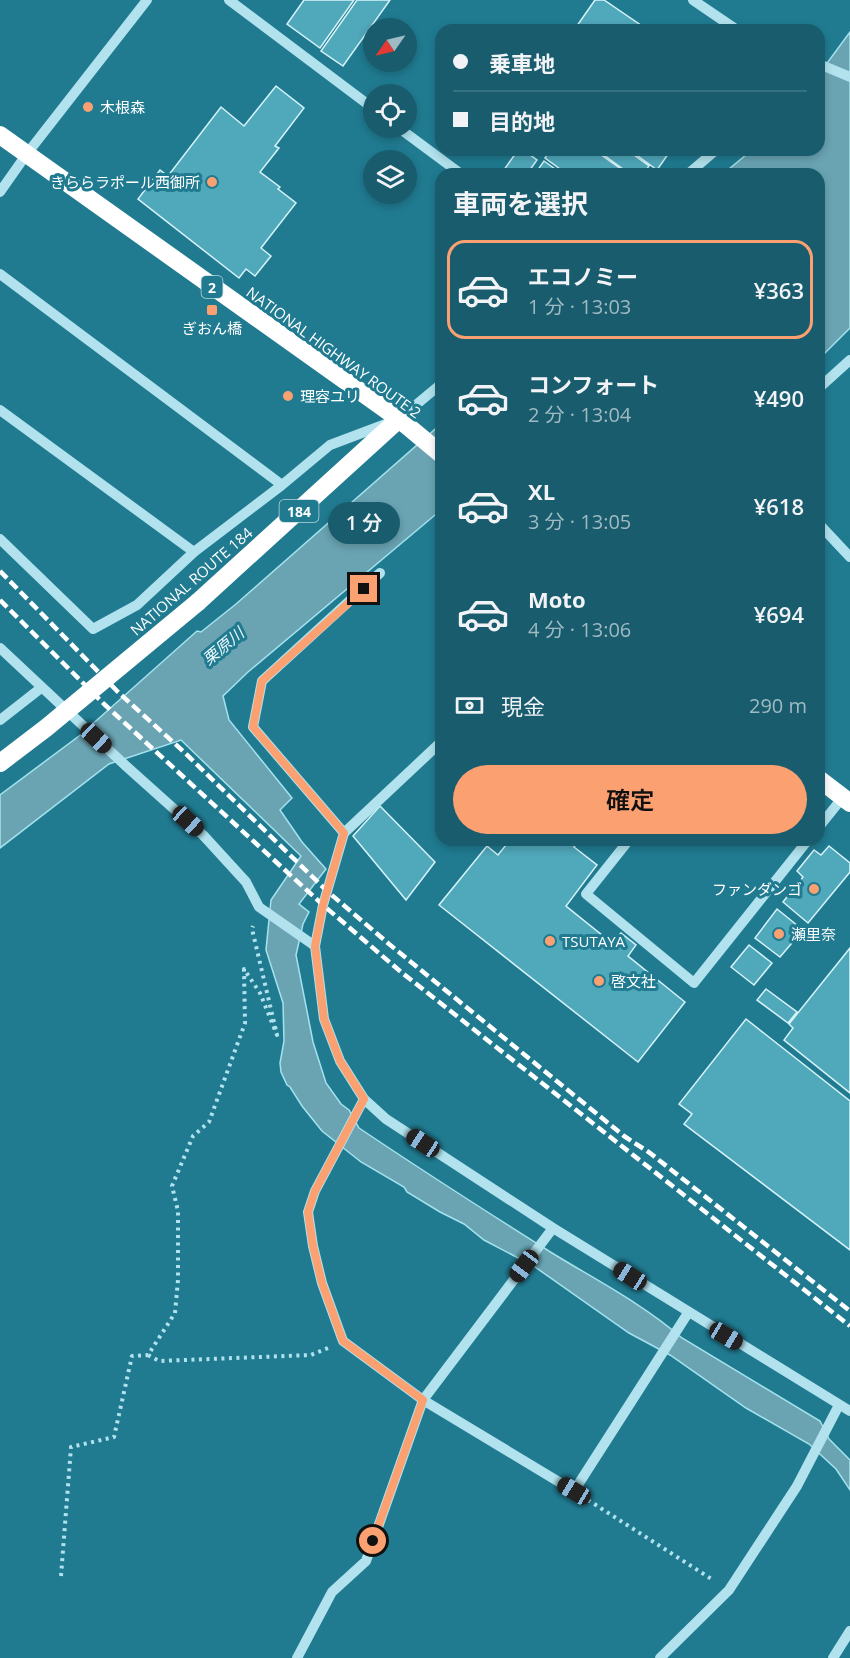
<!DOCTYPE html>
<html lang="ja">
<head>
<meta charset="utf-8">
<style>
  body { margin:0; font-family:"Open Sans","Noto Sans JP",sans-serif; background:#216272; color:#f1f3f6; height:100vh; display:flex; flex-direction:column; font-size:22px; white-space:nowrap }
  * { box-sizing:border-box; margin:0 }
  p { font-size:20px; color:#9fbac2 }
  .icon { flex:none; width:33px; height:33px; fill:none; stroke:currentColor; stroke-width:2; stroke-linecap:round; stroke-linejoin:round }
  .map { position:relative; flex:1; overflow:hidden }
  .drawer { position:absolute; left:435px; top:168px; width:390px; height:678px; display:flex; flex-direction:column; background:#185c6d; border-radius:18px; box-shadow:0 3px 9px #0003 }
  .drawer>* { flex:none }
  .guide { position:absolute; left:435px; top:24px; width:390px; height:132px; border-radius:18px; box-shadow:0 3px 9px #0003; display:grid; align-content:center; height:132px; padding:0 18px; background:#185c6d }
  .needle { width:39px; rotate:236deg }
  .buttons { position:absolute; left:363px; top:18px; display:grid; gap:12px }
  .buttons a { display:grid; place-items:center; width:54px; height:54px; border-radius:50%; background:#185c6d; box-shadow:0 3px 9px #0003; font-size:30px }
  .end { position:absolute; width:27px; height:27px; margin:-14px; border:8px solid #fba171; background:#111; box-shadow:0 0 0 3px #111 }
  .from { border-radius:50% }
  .bubble { position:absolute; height:42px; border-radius:21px; background:#185c6d; box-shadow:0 3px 9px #0003; font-size:20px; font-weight:600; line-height:42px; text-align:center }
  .car { position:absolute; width:18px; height:36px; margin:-18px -9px; border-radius:8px; box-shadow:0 0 4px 2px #0007; background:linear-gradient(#222 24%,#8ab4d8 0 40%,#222 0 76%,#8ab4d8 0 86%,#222 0) }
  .guide b { display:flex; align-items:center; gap:21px; height:57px; font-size:22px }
  .guide b+b { border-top:2px solid #367180 }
  .guide i { width:15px; height:15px; background:#f1f3f6 }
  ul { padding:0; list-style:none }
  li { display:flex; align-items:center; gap:18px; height:99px; margin:0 12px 9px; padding:0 6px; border:3px solid transparent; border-radius:18px }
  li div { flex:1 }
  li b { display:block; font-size:22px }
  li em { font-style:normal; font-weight:600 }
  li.current { border-color:#fba171 }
  li>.icon { width:54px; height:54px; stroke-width:1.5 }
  h2 { padding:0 18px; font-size:27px; line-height:72px }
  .pay { display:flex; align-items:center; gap:15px; height:66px; padding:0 18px; font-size:22px }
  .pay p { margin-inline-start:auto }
  .primary-button { display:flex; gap:12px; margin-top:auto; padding:12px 18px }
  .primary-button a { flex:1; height:69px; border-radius:36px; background:#fba171; color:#111; font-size:24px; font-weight:600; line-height:69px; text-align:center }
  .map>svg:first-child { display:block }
</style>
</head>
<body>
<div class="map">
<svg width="850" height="1658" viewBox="0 0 850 1658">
  <rect width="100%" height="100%" fill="#207b91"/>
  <path fill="#6aa4b3" stroke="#a4e2ee" stroke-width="1.5" d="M 850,32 L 850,328 L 819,359 L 819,174 L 723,174 L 752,150 L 819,150 L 819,74 Z
    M 441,424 L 441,510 L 248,672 L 223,696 L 229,720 L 292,798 L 280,810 L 302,842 L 326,869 L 299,904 L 309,912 L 303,924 L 296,955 L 313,1042 L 326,1083 L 341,1104 L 349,1110 L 359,1128 C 423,1171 487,1212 552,1253 C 596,1280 643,1304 682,1338 L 820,1421 L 829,1439 L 850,1460 L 850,1490 L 836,1469 L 809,1444 L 746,1408 L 670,1355 L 629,1333 L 535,1267 L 484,1240 L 464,1224 L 440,1212 L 407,1192 L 404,1187 L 361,1162 L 322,1131 L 302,1106 L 290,1087 L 287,1085 L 281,1072 L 280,1063 L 284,1041 L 283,1003 L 266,950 L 271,900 L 301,856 L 181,740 L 109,764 L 0,848 L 0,795 L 79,736 L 197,631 L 201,632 L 236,604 Z"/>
  <path fill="#50a8bb" stroke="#d6f3f9" stroke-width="1.5" d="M 304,0 L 354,0 L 320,48 L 287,24 Z
    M 357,0 L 390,0 L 343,66 L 321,51 Z
    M 595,0 L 604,0 L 648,30 L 574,30 Z
    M 276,86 L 304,108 L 275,146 L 279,148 L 260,172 L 280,187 L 278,189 L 296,203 L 261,248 L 271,256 L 255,276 L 246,269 L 239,278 L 138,199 L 160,170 L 168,176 L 221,107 L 244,126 Z
    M 518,150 L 523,150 L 537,160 L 527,174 L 501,174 Z
    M 550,150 L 594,150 L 628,174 L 567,174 L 545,158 Z
    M 597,150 L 627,150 L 649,166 L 643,174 L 630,174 Z
    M 630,150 L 671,150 L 657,170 Z
    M 544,161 L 562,174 L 535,174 Z
    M 380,806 L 435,862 L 406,900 L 353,836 Z
    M 510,840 L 575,840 L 578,842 L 574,847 L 597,865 L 566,906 L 612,943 L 621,933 L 636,945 L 628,956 L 685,1002 L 638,1062 L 439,905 L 487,846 L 498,855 Z
    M 829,846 L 850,863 L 850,872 L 808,923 L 783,902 L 803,877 L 797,871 L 814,850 L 821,855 Z
    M 777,909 L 803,930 L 780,957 L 755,938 Z
    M 749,945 L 772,963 L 754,985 L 731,967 Z
    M 850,948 L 850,1093 L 784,1040 L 793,1028 L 789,1024 Z
    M 766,989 L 797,1012 L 788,1023 L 757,1000 Z
    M 746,1019 L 850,1101 L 850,1250 L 684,1124 L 692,1114 L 679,1104 Z"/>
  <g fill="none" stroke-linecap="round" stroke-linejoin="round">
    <path stroke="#b1e2ed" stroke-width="4" stroke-dasharray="3 4.5" stroke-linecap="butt" d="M 148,1355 L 159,1361 L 311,1355 L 328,1348
      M 588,1500 L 713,1580
      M 61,1576 L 71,1447 L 114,1437 L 132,1356 L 148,1355 L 175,1313 L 178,1280 L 178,1211 L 172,1186 L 193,1136 L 209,1122 L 245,1023 L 244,969 L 260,993 L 277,1035 L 252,929 L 253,926"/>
    <path stroke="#b1e2ed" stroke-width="10" d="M 229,0 L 374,109
      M 693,0 L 737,30
      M 819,64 L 850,77
      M 399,128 L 461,174
      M 688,174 L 716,150
      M 0,192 L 26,155 L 147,0
      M 0,274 L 282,485
      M 819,388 L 850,360
      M 0,410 L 194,552
      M 819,524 L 850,557
      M 0,539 L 93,629 L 137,605 L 194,552 L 282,485 L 330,445 L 399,419 L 441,384
      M 0,648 L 126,766 L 203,835 L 246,882 L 259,907 L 315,946 L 324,1019 L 340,1061 L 364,1099 L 386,1119 L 553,1228 L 850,1411
      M 0,720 L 41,688
      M 819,827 L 843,797
      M 344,833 L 253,727 L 262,681 L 380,573
      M 629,840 L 586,894 L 694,983 L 808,840
      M 315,946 L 323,905 L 344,833 L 441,742
      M 364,1099 L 315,1191 L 308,1212 L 313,1246 L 322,1283 L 343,1341 L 423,1400 L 574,1491 L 688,1313
      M 297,1658 L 332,1592 L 366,1561 L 423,1400 L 553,1228
      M 660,1658 L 729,1590 L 797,1486 L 839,1405
      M 833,1658 L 850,1631"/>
    <path stroke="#fff" stroke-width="18" d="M 0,135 L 399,419 L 441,454
      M 198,602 L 399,419
      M 819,779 L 850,803"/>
    <path stroke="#fff" stroke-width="4.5" stroke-dasharray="10 4.5" stroke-linecap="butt" d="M 0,571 L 118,692 L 184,752 L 327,891 L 389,944 L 624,1136 L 650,1153 L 850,1311
      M 0,600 L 104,704 L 323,905 L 401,972 L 850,1326"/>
    <path stroke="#fff" stroke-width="18" d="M 0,763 L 46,728 L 198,602"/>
  </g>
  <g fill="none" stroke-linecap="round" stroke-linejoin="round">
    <path stroke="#fba171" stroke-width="8" d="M 364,589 L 262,681 L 253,727 L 344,833 L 323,905 L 315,946 L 324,1019 L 340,1061 L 364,1099 L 315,1191 L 308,1212 L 313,1246 L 322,1283 L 343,1341 L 423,1400 L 373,1541"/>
  </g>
  <g fill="#fba171" stroke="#207b91" stroke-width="2">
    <circle cx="88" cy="107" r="6"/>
    <circle cx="212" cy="182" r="6"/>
    <rect x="206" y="304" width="12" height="12" rx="3"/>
    <circle cx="288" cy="396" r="6"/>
    <circle cx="814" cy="889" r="6"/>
    <circle cx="779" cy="934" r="6"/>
    <circle cx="550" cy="941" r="6"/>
    <circle cx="599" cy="981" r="6"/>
  </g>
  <g text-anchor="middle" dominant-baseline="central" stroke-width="6" stroke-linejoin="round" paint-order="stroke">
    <g fill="#207b91" stroke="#bcd7de" stroke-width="1.5">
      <rect x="201.5" y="276" width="21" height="22" rx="4.5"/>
      <rect x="279.5" y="500" width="39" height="22" rx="4.5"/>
    </g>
    <g font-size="14" font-weight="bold" fill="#fff">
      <text x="212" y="287">2</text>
      <text x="299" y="511">184</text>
    </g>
    <g font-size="15" fill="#fff" stroke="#207b91" text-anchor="start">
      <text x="100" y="107">木根森</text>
      <text x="200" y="182" text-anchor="end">きららラポール西御所</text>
      <text x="212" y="328" text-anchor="middle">ぎおん橋</text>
      <text x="300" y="396">理容ユリ</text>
      <text x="802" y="889" text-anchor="end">ファンダンゴ</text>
      <text x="791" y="934">瀬里奈</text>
      <text x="562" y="941">TSUTAYA</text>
      <text x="611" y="981">啓文社</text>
    </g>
    <g font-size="15" fill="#fff" stroke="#207b91">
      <text transform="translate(334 352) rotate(36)">NATIONAL HIGHWAY ROUTE 2</text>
      <text transform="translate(191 581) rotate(-41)">NATIONAL ROUTE 184</text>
    </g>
    <g font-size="16" font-style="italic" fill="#ebf9fc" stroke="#207b91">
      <text transform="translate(223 646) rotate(-40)">栗原川</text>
    </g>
  </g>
</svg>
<div class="buttons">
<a><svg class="needle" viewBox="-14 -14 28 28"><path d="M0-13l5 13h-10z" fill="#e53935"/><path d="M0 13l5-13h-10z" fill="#9fbac2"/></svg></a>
<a><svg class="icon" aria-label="locate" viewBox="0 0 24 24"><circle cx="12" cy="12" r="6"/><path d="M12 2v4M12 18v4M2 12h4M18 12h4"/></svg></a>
<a><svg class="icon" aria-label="layers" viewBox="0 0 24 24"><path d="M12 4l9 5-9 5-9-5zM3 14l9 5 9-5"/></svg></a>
</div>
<i class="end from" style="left:373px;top:1541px"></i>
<i class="end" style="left:364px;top:589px"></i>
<div class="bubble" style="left:328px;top:502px;width:72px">1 分</div>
<i class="car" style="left:96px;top:738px;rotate:133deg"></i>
<i class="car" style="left:188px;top:821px;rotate:132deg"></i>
<i class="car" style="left:423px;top:1143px;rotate:303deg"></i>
<i class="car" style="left:524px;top:1266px;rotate:217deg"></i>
<i class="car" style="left:630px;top:1276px;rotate:302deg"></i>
<i class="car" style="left:726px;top:1336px;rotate:121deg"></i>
<i class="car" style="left:574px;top:1491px;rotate:301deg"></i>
<div class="guide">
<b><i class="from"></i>乗車地</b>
<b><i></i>目的地</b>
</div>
<section class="drawer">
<h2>車両を選択</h2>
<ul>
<li class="current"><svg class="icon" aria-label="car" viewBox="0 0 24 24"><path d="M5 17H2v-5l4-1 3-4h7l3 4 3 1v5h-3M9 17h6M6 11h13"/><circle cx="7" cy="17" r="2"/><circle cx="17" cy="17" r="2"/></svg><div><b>エコノミー</b><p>1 分 · 13:03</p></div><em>¥363</em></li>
<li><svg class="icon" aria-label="car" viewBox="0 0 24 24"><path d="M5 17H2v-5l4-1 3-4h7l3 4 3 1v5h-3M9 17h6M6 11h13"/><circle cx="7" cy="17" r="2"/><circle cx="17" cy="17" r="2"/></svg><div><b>コンフォート</b><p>2 分 · 13:04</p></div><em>¥490</em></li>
<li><svg class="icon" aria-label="car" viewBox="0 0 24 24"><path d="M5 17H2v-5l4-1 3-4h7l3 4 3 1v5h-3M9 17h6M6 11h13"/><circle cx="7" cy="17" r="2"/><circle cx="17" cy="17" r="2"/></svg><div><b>XL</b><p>3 分 · 13:05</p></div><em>¥618</em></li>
<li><svg class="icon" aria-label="car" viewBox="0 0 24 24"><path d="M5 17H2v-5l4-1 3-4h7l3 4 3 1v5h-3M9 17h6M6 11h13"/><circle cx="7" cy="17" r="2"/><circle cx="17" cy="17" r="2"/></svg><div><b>Moto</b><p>4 分 · 13:06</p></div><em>¥694</em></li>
</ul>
<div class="pay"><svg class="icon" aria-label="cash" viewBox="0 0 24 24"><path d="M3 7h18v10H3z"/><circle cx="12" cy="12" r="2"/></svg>現金<p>290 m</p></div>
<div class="primary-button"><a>確定</a></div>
</section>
</div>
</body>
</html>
